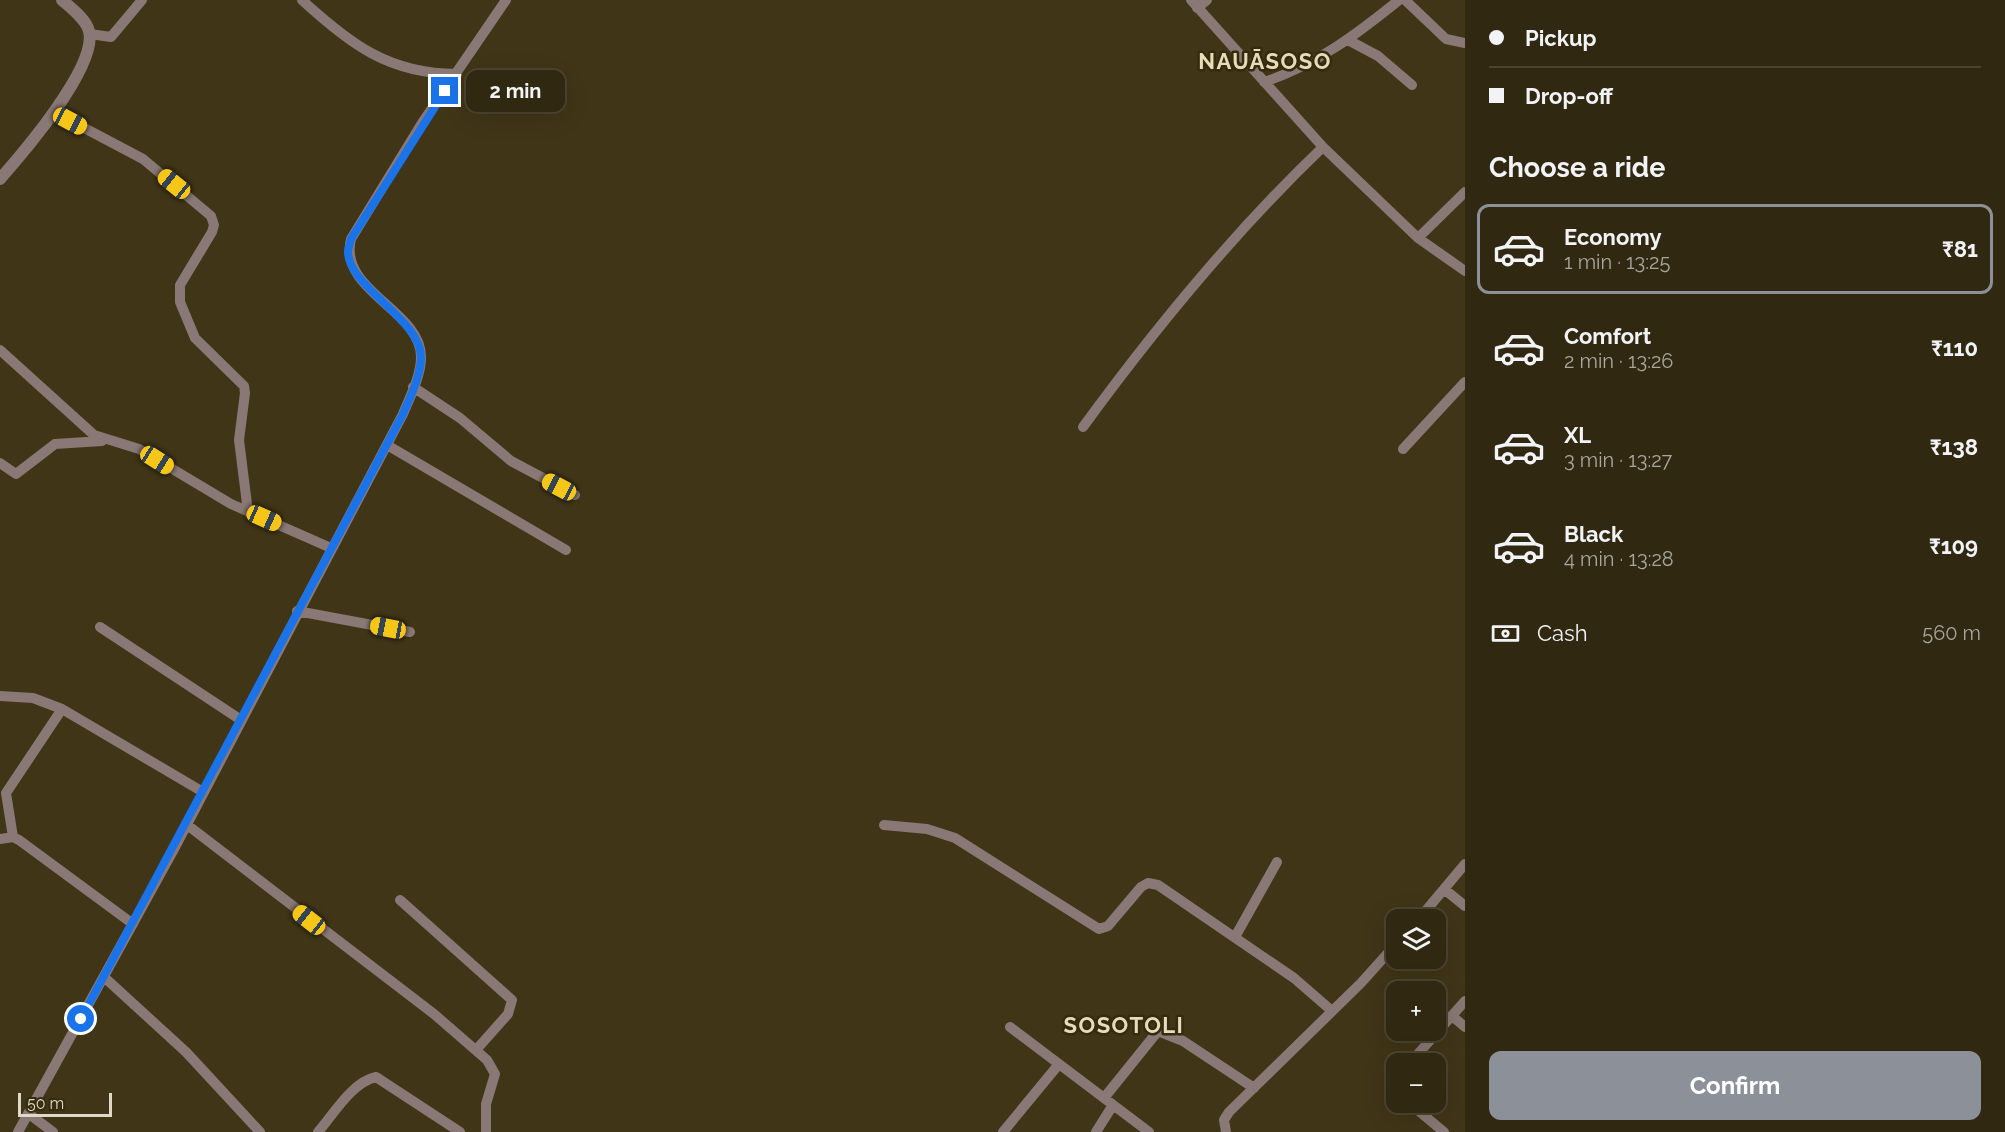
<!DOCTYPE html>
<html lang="en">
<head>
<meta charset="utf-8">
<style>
  body { margin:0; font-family:Raleway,sans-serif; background:#3c341f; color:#f1f3f6; height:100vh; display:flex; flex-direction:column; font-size:22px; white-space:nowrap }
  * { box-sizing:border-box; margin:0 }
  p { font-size:20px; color:#a8a69f }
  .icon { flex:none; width:33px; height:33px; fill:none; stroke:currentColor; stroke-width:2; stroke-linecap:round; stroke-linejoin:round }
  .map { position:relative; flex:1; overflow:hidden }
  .panel { display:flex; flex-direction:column; background:#302811; width:540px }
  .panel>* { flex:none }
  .guide { display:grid; align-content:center; height:132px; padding:0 24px; background:#302811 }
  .controls { position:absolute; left:1386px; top:909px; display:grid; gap:12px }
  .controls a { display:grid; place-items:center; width:60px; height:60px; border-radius:12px; background:#302811; box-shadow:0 6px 24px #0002,0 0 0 2px #4b4431; font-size:30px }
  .scale { position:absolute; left:18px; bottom:15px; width:94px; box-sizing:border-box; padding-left:6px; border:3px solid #dfd9c8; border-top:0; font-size:16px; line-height:21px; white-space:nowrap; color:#dfd9c8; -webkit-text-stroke:4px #352b0d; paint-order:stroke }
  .end { position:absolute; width:27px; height:27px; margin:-14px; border:8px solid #1a73e8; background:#fff; box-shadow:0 0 0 3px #fff }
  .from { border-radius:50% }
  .bubble { position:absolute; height:42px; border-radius:12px; background:#302811; box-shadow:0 6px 24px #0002,0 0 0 2px #4b4431; font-size:20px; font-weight:700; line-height:42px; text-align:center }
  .car { position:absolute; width:18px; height:36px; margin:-18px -9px; border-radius:8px; box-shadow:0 0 4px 2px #0007; background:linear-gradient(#f5c518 24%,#345 0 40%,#f5c518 0 76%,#345 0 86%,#f5c518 0) }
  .guide b { display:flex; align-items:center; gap:21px; height:57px; font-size:22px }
  .guide b+b { border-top:2px solid #4b4431 }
  .guide i { width:15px; height:15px; background:#f1f3f6 }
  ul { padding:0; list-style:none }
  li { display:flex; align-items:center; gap:18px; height:90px; margin:0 12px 9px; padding:0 12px; border:3px solid transparent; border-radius:12px }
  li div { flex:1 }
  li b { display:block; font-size:22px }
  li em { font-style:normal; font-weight:700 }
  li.selected { border-color:#8c9099 }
  li>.icon { width:54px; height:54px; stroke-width:1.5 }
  h2 { padding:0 24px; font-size:27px; line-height:72px }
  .pay { display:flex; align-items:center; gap:15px; height:66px; padding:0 24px; font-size:22px }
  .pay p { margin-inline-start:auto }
  .primary-button { display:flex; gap:12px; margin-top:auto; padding:12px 24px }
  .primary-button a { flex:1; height:69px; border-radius:12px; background:#8c9099; color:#fff; font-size:24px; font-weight:700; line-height:69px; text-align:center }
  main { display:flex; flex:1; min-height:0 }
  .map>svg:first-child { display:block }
</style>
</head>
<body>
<main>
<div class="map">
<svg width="1465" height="1132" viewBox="0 0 1465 1132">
  <rect width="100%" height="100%" fill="#403517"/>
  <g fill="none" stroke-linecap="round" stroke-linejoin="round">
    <path stroke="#897875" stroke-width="10" d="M 302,0 C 350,44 389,74 457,74
      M 1191,0 L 1323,147 L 1418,238 L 1465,271
      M 1405,0 L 1446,39 L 1465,43
      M 1197,8 L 1207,0
      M 90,34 L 111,37 L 142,0
      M 1348,40 L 1378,56 L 1412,85
      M 1264,82 C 1316,65 1357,34 1399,0
      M 54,112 L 143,159 L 211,216 L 214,225 L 212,232 L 180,285 L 180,302 L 195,338 L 244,386 L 245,393 L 239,440 L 248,512
      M 1418,238 L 1465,192
      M 0,350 L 94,435 L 139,449 L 231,504 L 331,548
      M 413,387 L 460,418 L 511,461 L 575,495
      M 1083,427 C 1156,327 1233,233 1323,147
      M 387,445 L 566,550
      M 1403,449 L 1465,382
      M 0,463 L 16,474 L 55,444 L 102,441
      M 297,611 L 410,632
      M 100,627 L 241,720
      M 0,696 L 33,698 L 62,709 L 203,792
      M 186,824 L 434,1014 L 487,1060 L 495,1074 L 486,1104 L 486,1132
      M 884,825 L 927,829 L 955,838 L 1099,929 L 1108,926 L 1141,887 L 1148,883 L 1158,885 L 1294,978 L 1332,1011
      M 13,837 L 6,793 L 62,709
      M 0,839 L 13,837 L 19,840 L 133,924
      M 1444,889 L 1465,906
      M 400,900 L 512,1000 L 508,1014 L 476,1050
      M 1418,920 L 1465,864
      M 1235,937 L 1277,862
      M 104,977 L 186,1052 L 260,1132
      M 1452,1016 L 1465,1027
      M 1010,1027 L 1149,1132
      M 1409,1064 L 1465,1001
      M 1104,1098 L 1158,1031 L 1183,1041 L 1254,1088
      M 1408,1102 L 1444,1132
      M 29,1114 L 53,1132
      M 18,1132 L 174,849 L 403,414 C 410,397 421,376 421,357 C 421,310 338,291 351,239 L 422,123 L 506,0
      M 318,1132 C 333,1115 352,1082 376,1077 L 460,1132
      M 1003,1132 L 1059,1064
      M 1096,1132 L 1113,1105
      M 1226,1132 L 1224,1120 L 1229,1112 L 1361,983 L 1396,944"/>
    <path stroke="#897875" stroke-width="12" d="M 0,179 C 23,153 98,66 89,31 C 86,19 71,8 62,0"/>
  </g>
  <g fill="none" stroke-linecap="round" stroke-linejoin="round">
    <path stroke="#1a73e8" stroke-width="8" d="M 81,1019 L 403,414 C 410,397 421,376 421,357 C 421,319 348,287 348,252 C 348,249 350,243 351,239 L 445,91"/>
  </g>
  <g text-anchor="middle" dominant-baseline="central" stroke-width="5" stroke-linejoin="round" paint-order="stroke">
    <g font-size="22" font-weight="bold" letter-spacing="1.5" fill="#e8dbb9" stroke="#352b0d">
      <text x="1265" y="61">NAUĀSOSO</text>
      <text x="1124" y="1025">SOSOTOLI</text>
    </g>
  </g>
</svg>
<div class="controls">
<a><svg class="icon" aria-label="layers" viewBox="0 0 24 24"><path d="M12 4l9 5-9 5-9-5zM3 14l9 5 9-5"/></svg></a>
<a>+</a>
<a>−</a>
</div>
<div class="scale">50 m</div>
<i class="end from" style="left:81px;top:1019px"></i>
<i class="end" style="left:445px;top:91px"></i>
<div class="bubble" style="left:466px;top:70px;width:99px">2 min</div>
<i class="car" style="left:70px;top:121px;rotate:118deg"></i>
<i class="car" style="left:174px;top:184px;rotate:309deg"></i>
<i class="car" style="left:157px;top:460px;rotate:122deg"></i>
<i class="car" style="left:559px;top:487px;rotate:298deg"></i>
<i class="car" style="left:264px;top:518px;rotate:114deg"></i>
<i class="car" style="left:388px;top:628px;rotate:281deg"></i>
<i class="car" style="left:309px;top:920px;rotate:308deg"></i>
</div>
<section class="panel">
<div class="guide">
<b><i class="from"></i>Pickup</b>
<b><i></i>Drop-off</b>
</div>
<h2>Choose a ride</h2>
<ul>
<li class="selected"><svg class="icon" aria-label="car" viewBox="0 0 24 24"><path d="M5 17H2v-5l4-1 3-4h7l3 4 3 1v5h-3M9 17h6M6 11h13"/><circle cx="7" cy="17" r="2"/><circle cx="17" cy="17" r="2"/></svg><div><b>Economy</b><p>1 min · 13:25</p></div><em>₹81</em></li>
<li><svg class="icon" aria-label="car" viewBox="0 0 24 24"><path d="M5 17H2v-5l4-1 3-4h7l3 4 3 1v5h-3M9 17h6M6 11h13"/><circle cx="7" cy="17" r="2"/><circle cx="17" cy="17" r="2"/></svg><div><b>Comfort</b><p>2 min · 13:26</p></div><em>₹110</em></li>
<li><svg class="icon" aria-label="car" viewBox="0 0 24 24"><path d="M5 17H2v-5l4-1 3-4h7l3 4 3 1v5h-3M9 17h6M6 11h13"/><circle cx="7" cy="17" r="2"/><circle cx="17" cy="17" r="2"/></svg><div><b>XL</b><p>3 min · 13:27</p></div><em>₹138</em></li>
<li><svg class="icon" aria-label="car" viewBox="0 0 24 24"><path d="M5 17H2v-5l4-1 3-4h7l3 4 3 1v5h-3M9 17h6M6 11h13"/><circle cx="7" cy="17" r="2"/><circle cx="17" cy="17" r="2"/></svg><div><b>Black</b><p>4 min · 13:28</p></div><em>₹109</em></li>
</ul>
<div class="pay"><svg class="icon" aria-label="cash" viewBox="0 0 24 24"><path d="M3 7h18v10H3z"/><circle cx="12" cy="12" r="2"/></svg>Cash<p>560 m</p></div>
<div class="primary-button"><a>Confirm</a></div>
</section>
</main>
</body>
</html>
